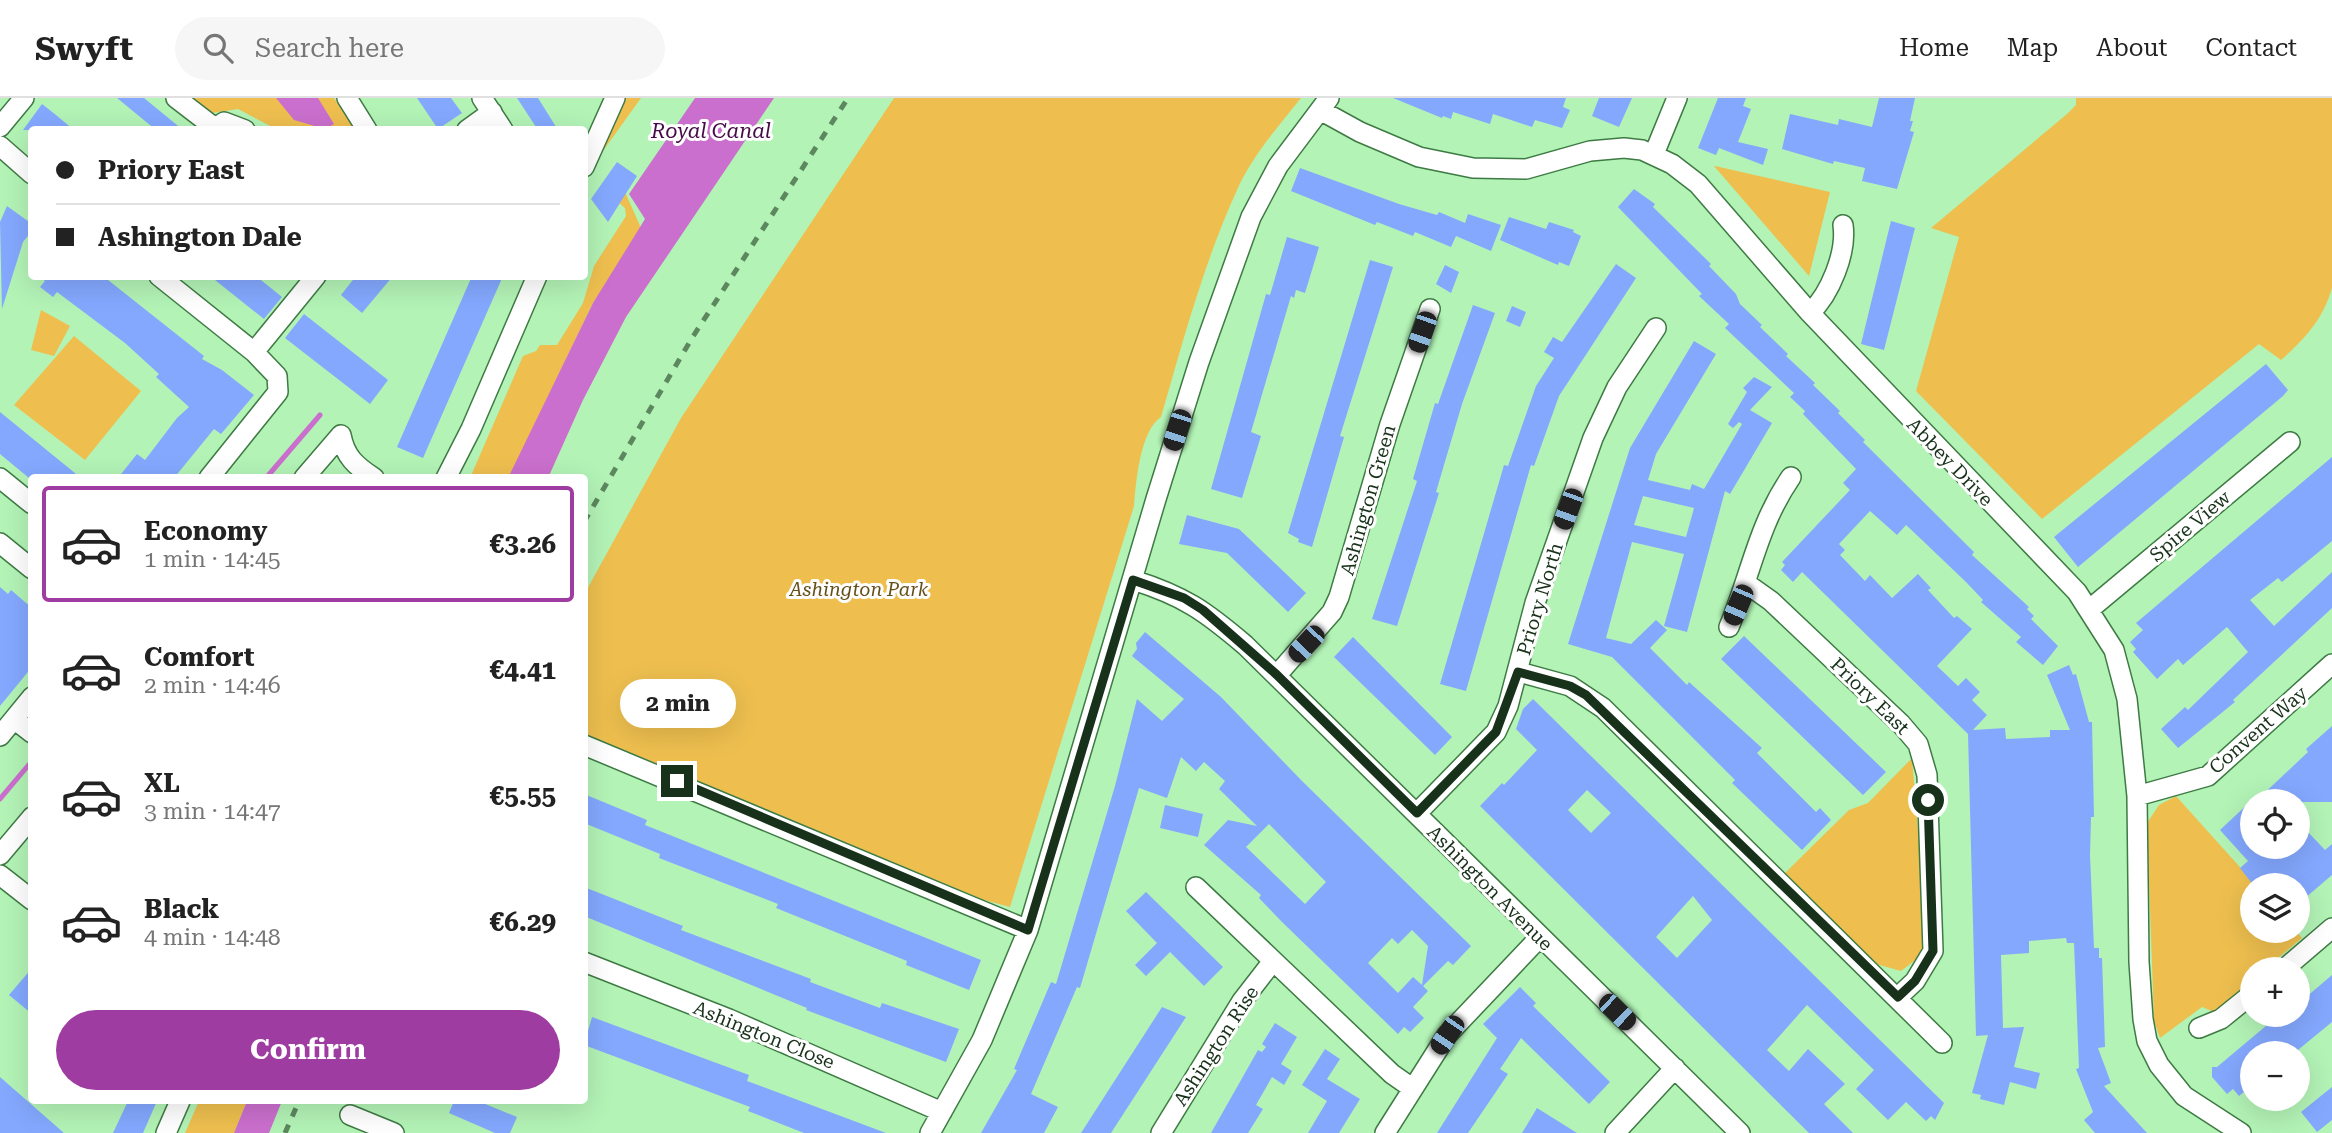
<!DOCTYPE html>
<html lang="en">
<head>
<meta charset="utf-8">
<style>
  body { margin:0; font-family:"Roboto Serif",serif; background:#f6f6f6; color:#222; height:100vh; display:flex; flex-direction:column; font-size:26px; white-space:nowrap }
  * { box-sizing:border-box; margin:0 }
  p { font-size:23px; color:#767676 }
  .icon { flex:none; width:38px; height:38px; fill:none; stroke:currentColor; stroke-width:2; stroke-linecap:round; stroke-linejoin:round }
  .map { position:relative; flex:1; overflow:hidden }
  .side { position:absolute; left:28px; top:376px; width:560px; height:630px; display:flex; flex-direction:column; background:#fff; border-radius:7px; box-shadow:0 7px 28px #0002 }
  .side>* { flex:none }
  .hud { position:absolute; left:28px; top:28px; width:560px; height:154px; border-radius:7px; box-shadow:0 7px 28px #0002; display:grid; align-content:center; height:154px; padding:0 28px; background:#fff }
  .controls { position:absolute; left:2240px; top:691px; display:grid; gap:14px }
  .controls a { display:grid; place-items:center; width:70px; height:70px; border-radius:50%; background:#fff; box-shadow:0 7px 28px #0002; font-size:35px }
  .end { position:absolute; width:32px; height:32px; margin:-16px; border:9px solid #18311a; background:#fff; box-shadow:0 0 0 4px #fff }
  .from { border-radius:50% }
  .bubble { position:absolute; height:49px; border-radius:24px; background:#fff; box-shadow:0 7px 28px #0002; font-size:23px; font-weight:700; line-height:49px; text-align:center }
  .car { position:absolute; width:21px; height:42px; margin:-21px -10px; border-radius:9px; box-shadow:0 0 5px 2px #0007; background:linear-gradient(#222 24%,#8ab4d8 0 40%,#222 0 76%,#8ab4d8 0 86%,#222 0) }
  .hud b { display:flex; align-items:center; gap:24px; height:66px; font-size:26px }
  .hud b+b { border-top:2px solid #e0e0e0 }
  .hud i { width:18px; height:18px; background:#222 }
  ul { padding:12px 0 0; list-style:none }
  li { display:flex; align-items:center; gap:21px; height:116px; margin:0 14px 10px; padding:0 14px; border:4px solid transparent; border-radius:7px }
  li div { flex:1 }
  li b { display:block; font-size:26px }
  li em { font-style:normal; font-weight:700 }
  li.on { border-color:#9e3ca2 }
  li>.icon { width:63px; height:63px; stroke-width:1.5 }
  .primary-button { display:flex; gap:14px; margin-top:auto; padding:14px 28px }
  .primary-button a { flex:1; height:80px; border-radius:42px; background:#9e3ca2; color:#fff; font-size:28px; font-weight:700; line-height:80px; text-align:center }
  header { display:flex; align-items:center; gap:42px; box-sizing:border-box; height:98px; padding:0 35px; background:#fff; border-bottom:2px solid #e0e0e0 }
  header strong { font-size:33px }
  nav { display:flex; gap:38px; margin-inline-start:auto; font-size:24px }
  .search { width:490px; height:63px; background:#f6f6f6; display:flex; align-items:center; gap:18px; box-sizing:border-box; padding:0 24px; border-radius:38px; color:#767676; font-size:26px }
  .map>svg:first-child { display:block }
</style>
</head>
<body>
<header>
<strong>Swyft</strong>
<div class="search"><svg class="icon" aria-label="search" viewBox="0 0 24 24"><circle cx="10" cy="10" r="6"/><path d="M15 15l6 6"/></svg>Search here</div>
<nav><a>Home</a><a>Map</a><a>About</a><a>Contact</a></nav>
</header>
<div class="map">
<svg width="2332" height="1035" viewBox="0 0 2332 1035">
  <rect width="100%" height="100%" fill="#b3f3b6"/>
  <path fill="#eebf4f" d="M 193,0 L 334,0 L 356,31 L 276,31 L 238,11 L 212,15 Z
    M 623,0 L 641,0 L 595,64 Z
    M 894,0 L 1301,0 C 1278,29 1252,58 1237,92 C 1204,164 1183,243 1161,319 C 1140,333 1136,384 1134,408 L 1010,809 L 984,802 L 585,636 L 585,495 L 681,320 Z
    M 2076,0 L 2332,0 L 2332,190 C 2323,221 2305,241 2281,262 L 2259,246 L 2042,421 L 1916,293 L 1959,139 L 1931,130 L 2067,16 L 2076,7 Z
    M 1715,68 L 1830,94 L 1809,178 L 1714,68 Z
    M 625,94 L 641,130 L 593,205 L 509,380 L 470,380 L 523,258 L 536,253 L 540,247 L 557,247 L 583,205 L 594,168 L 626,118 L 625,110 L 618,104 Z
    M 41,212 L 70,228 L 54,258 L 31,252 Z
    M 74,238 L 141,293 L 85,362 L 14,307 Z
    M 1912,660 L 1927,844 L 1922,857 L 1901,873 L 1876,866 L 1785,775 L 1849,712 L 1868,705 Z
    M 2176,698 L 2256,787 L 2252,788 L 2252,833 L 2296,833 L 2302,840 L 2265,871 L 2252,872 L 2252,882 L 2214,914 L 2202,909 L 2160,940 L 2154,923 L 2147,725 L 2159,707 Z
    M 199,1003 L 247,1003 L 234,1035 L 185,1035 Z"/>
  <path fill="#ca6fcd" d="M 276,0 L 318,0 L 334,26 L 325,31 L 294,22 Z
    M 695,0 L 774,0 L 626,219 L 583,302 L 548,380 L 508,380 L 593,205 L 645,121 L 629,96 Z
    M 247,1003 L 282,1003 L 269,1035 L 234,1035 Z"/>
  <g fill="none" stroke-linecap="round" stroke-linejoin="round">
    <path stroke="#ca6fcd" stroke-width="5" d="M 266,380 L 320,317
      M 0,701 L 32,663"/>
  </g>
  <path fill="#84a8fe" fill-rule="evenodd" d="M 117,0 L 144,0 L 183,32 L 156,32 Z
    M 417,0 L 451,0 L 462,15 L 438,31 Z
    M 517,0 L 538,0 L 558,32 L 538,32 Z
    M 1393,0 L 1566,0 L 1563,9 L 1570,12 L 1562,30 L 1535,22 L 1532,29 L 1493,16 L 1490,26 L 1453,14 L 1451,21 L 1443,18 L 1442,20 Z
    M 1599,0 L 1632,0 L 1619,29 L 1592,18 Z
    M 1718,0 L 1746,0 L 1743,8 L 1751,11 L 1738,44 L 1768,51 L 1763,67 L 1719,50 L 1716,57 L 1698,50 Z
    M 1879,0 L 1915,0 L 1910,23 L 1913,23 L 1910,33 L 1914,34 L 1897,91 L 1862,83 L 1865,70 L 1834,63 L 1833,66 L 1782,51 L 1790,16 L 1838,27 L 1839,21 L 1872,29 Z
    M 42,6 L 56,17 L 74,32 L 23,32 Z
    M 617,64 L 637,78 L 608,124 L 591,101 Z
    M 1300,70 L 1399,106 L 1437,117 L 1439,114 L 1465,125 L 1468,116 L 1501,127 L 1491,153 L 1456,138 L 1451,149 L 1415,134 L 1413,138 L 1377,124 L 1375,127 L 1291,93 Z
    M 1634,91 L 1655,106 L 1653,109 L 1711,166 L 1709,168 L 1736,196 L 1740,206 L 1762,227 L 1760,229 L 1788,256 L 1786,258 L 1815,285 L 1813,287 L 1840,313 L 1838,315 L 1865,342 L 1863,344 L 1974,454 L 1972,457 L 2029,509 L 2027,511 L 2034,518 L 2031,521 L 2058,548 L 2043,567 L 2016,544 L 2021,539 L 1981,504 L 1983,502 L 1966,484 L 1922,442 L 1906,427 L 1897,437 L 1870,413 L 1839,446 L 1845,452 L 1840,457 L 1865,483 L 1870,477 L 1892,500 L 1918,476 L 1931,490 L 1928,492 L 1954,520 L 1957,518 L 1972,531 L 1937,568 L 1958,588 L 1966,580 L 1980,594 L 1972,602 L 1987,617 L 1973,632 L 2005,630 L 2006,641 L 2050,639 L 2050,632 L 2070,632 L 2047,577 L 2069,567 L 2073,577 L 2076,576 L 2089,624 L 2092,624 L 2094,719 L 2091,719 L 2090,757 L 2094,850 L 2099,850 L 2099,860 L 2102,860 L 2105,949 L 2098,950 L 2111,985 L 2104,988 L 2147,1035 L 2095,1035 L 2084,1022 L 2093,1014 L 2076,971 L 2079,970 L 2074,845 L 2067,845 L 2066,840 L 2029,843 L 2029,855 L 2001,857 L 2003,930 L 2024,929 L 2014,969 L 2040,975 L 2036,991 L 2010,984 L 2004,1007 L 1980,1001 L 1981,997 L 1972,995 L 1988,937 L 1976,938 L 1968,636 L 1802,474 L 1793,484 L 1781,472 L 1785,467 L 1782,464 L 1850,392 L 1843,385 L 1856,371 L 1803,316 L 1805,313 L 1790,299 L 1794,295 L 1725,230 L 1729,226 L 1699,198 L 1702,196 L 1618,109 Z
    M 7,108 L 32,126 L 32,133 L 23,144 L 2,211 L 0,124 Z
    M 1509,119 L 1546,131 L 1549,124 L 1574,132 L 1573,134 L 1581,138 L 1569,168 L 1559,164 L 1558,167 L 1500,142 Z
    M 1891,123 L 1915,130 L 1884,252 L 1861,246 Z
    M 1287,139 L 1319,149 L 1305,195 L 1296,192 L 1294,200 L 1291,198 L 1251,334 L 1261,338 L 1242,400 L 1211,391 L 1266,196 L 1270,197 Z
    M 1370,162 L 1393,169 L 1340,338 L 1344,339 L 1312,449 L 1298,444 L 1299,441 L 1288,435 Z
    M 1616,166 L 1636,180 L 1559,298 L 1534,368 L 1531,367 L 1466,593 L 1440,586 L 1504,367 L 1508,368 L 1536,288 L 1554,260 L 1544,254 L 1553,239 L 1562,244 Z
    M 1445,167 L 1459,174 L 1451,195 L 1436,186 Z
    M 39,178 L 103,178 L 204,258 L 202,261 L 222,272 L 254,297 L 221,336 L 214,331 L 174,380 L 118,380 L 137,356 L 145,362 L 177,320 L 189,309 L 156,279 L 159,276 L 125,245 L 57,194 L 53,199 L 40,189 L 45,183 Z
    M 210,178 L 256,178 L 282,199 L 264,221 Z
    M 356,178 L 393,178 L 362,215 L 341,197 Z
    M 472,178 L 503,178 L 423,360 L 397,349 Z
    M 1473,207 L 1495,215 L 1462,306 L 1436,394 L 1439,395 L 1397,528 L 1372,521 L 1417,383 L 1413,381 L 1435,305 L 1438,306 Z
    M 1512,208 L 1526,214 L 1520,229 L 1506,223 Z
    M 304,216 L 388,282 L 370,306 L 285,240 Z
    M 1694,243 L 1716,256 L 1656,356 L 1648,382 L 1690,392 L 1692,386 L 1704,391 L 1742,326 L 1739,324 L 1733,330 L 1728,326 L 1747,294 L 1743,290 L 1754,279 L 1772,289 L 1750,312 L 1772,325 L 1730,396 L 1725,393 L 1687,534 L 1664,528 L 1684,456 L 1632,444 L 1606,540 L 1631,546 L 1656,522 L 1667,532 L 1650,550 L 1687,587 L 1689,584 L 1762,650 L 1757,655 L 1816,714 L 1820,710 L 1831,722 L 1802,752 L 1732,685 L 1735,682 L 1612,559 L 1568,546 L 1630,350 ZM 1643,398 L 1694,410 L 1686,439 L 1634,427 Z
    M 2266,266 L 2288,292 L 2283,298 L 2078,469 L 2054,439 Z
    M 0,314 L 81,380 L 29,380 L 0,356 Z
    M 2332,359 L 2332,443 L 2282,484 L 2278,480 L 2250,502 L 2274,528 L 2332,474 L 2332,510 L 2233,602 L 2235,604 L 2178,650 L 2161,631 L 2185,609 L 2188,612 L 2248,554 L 2227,529 L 2183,567 L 2178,561 L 2157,581 L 2133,554 L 2136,551 L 2130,544 L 2143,532 L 2136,525 Z
    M 1187,417 L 1239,431 L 1306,495 L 1288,514 L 1227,455 L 1179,446 Z
    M 0,489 L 8,496 L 11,492 L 32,510 L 32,569 L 0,608 Z
    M 1145,534 L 1221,599 L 1301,682 L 1471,848 L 1453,867 L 1448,863 L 1423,888 L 1428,893 L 1413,909 L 1424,920 L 1410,934 L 1404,929 L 1398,936 L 1282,824 L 1259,800 L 1261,797 L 1204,747 L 1228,722 L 1257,728 L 1219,691 L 1225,683 L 1204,664 L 1196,673 L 1181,659 L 1167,700 L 1139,690 L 1080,890 L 1077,889 L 1031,996 L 1058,1009 L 1044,1035 L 981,1035 L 1017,972 L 1014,971 L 1051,884 L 1056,886 L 1115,688 L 1137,601 L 1162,623 L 1184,601 L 1132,558 L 1137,551 L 1136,545 ZM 1269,726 L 1326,784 L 1305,806 L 1246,749 ZM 1412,832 L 1428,848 L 1422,887 L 1413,879 L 1398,895 L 1368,865 L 1392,840 L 1398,846 Z
    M 1744,538 L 1886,674 L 1863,697 L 1721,561 Z
    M 1353,539 L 1452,639 L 1435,657 L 1334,559 Z
    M 1533,601 L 1944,1005 L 1935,1022 L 1931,1018 L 1926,1023 L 1906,1004 L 1888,1022 L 1856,991 L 1874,972 L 1807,907 L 1767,952 L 1789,973 L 1808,951 L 1845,986 L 1824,1006 L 1853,1035 L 1809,1035 L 1480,708 L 1502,685 L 1504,687 L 1537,652 L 1516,631 L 1523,611 ZM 1587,692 L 1611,715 L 1591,735 L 1568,712 ZM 1693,798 L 1712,822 L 1677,860 L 1656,839 Z
    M 2332,628 L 2332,704 L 2255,704 L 2308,654 L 2306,651 Z
    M 584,696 L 647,722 L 645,727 L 981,862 L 969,892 L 906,867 L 907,863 L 776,810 L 778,806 L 659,760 L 660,756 L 584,725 Z
    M 2252,702 L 2252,749 L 2298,749 L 2298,743 L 2308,734 L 2325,752 L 2332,746 L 2332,777 L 2298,806 L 2298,788 L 2254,788 L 2240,770 L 2248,763 L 2220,732 Z
    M 1165,707 L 1203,716 L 1198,739 L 1160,730 Z
    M 584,789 L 683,828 L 681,832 L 811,881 L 810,884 L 880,910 L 882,905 L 959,931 L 946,964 L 806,912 L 807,910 L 584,818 Z
    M 1146,794 L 1223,869 L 1204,888 L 1170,854 L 1146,878 L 1135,867 L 1157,845 L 1126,813 Z
    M 32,870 L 32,916 L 9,897 Z
    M 2332,877 L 2332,924 L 2293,956 L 2252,956 L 2252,987 L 2239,998 L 2233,991 L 2227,996 L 2212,979 L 2212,969 L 2217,969 L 2279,917 L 2298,917 L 2298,906 Z
    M 1520,889 L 1536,905 L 1533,908 L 1610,984 L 1589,1006 L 1521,940 L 1500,971 L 1508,976 L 1468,1035 L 1437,1035 L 1497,940 L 1483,926 Z
    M 1162,909 L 1186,919 L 1111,1035 L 1081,1035 Z
    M 592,919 L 749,977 L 747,983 L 886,1035 L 804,1035 L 748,1013 L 750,1009 L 584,947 Z
    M 1275,925 L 1297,939 L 1281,966 L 1292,973 L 1284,987 L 1272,979 L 1256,1007 L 1263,1011 L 1248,1035 L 1211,1035 L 1258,952 L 1262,954 L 1266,949 L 1262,946 Z
    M 1325,951 L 1340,961 L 1327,981 L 1360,1001 L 1339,1035 L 1308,1035 L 1327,1003 L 1302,987 Z
    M 0,979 L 64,1035 L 0,1035 Z
    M 2332,989 L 2332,1022 L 2317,1034 L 2301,1014 Z
    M 128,1003 L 157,1003 L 143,1035 L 113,1035 Z
    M 454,1003 L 478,1003 L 517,1019 L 510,1035 L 495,1035 L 449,1015 Z
    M 1537,1010 L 1577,1035 L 1522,1035 Z"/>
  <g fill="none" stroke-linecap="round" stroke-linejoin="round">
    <defs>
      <path id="minor" d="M 176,0 L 215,30
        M 347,0 L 367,32
        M 482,0 L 503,32
        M 1320,12 L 1360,34 L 1419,59 L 1473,70 L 1526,71 L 1590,53 L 1624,50 L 1642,52 L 1672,66 L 1698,86 L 1810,215 L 2077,494 L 2114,552 L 2127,601 L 2137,698 L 2139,864 L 2143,921 L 2147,943 L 2159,967 L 2184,998 L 2241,1035
        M 0,29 L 24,0
        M 214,32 L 224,24 L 245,32
        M 467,32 L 492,14
        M 0,48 L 32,76
        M 1654,56 L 1677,0
        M 584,69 L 615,0
        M 159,178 L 254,254 L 277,278 L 278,294 L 209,380
        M 1810,215 C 1830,196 1847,155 1843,127
        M 254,254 L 316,178
        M 0,380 L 32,406
        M 304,380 L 341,337 C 345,359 356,368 374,380
        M 446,380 L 471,331 L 537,178
        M 0,445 L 32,471
        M 1133,482 C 1184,498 1205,513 1245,547 L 1740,1035
        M 1747,486 L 1771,503 L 1901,626 L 1918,646 L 1927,677 L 1933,853 L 1915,883 L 1898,899
        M 2090,511 L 2290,344
        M 1729,529 C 1751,476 1758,427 1791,379
        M 1519,574 L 1570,588 L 1603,610 L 1942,945
        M 1277,577 L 1332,514 L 1339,499 L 1390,326 L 1430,211
        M 14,621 L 32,635
        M 0,638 L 32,599
        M 584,647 L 1028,832
        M 2137,698 L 2208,678 L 2332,566
        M 1417,715 L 1496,634 L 1508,608 L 1535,505 L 1593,340 L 1617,289 L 1656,230
        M 0,757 L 32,719
        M 0,777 L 32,802
        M 1196,789 L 1392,976 L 1412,990
        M 584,864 L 729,921 L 942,1014
        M 2283,872 L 2332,830
        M 2199,930 L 2221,921 L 2252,896
        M 350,1017 L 394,1035
        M 166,1035 L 180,1003
        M 930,1035 L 982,942 L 1028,832 L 1156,401 L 1199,264 L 1251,119 L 1278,68 L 1329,0
        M 1161,1035 L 1242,903 L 1273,863
        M 1385,1035 L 1447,937 L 1539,840
        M 1615,1035 L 1675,970"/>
    </defs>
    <use href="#minor" stroke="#3e7a44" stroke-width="22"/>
    <use href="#minor" stroke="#fff" stroke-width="19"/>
    <path stroke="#5c875f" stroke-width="5" stroke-dasharray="9 9" stroke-linecap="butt" d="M 584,424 L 692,240 L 848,0
      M 285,1035 L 299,1003"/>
  </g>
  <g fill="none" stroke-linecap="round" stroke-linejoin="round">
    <path stroke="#18311a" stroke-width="9" d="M 677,683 L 1028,832 L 1133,482 L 1184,500 L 1203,512 L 1277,577 L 1417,715 L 1496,634 L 1518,574 L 1570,588 L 1586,597 L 1898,899 L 1915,883 L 1933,853 L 1928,702"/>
  </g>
  <g text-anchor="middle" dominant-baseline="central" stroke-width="6" stroke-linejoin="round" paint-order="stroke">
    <g font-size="19" fill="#18311a" stroke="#fff">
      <text transform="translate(1950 364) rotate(46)">Abbey Drive</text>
      <text transform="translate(1368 402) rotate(-74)">Ashington Green</text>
      <text transform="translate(2190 428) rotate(-40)">Spire View</text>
      <text transform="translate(1540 501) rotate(-73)">Priory North</text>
      <text transform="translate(1870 598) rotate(44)">Priory East</text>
      <text transform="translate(2258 632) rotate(-41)">Convent Way</text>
      <text transform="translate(1490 790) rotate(45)">Ashington Avenue</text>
      <text transform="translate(764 937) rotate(22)">Ashington Close</text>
      <text transform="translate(1216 948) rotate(-57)">Ashington Rise</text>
    </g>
    <g font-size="19" font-style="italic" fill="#675018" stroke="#fff">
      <text x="859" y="491">Ashington Park</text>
    </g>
    <g font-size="21" font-style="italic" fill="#460b48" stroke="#fff">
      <text x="711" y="33">Royal Canal</text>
    </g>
  </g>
</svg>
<div class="controls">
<a><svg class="icon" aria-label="locate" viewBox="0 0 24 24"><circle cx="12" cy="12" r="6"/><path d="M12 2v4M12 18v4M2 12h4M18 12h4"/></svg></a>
<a><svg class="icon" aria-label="layers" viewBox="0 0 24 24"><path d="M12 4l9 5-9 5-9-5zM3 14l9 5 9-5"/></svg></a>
<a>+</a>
<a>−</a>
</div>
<i class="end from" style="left:1928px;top:702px"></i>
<i class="end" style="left:677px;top:683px"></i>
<div class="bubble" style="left:620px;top:581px;width:116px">2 min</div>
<i class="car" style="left:1422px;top:234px;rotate:199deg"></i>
<i class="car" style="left:1177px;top:332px;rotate:198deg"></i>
<i class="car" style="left:1568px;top:411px;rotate:200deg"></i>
<i class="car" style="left:1738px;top:507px;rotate:203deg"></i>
<i class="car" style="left:1306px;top:546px;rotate:223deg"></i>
<i class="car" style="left:1617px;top:914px;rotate:134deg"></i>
<i class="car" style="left:1447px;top:937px;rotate:214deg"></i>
<div class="hud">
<b><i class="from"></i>Priory East</b>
<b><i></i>Ashington Dale</b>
</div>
<section class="side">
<ul>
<li class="on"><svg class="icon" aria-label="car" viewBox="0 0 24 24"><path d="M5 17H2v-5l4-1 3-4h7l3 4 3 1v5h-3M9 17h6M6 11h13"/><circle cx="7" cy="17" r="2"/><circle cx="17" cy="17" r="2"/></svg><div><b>Economy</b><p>1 min · 14:45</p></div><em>€3.26</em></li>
<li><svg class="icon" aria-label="car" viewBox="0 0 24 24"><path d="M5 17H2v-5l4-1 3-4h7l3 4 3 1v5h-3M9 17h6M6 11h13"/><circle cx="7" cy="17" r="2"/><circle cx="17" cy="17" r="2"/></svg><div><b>Comfort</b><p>2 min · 14:46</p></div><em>€4.41</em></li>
<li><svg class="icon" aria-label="car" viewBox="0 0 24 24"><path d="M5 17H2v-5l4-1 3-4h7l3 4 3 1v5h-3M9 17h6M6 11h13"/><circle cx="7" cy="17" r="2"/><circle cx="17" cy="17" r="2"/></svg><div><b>XL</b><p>3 min · 14:47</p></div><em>€5.55</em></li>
<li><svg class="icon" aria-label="car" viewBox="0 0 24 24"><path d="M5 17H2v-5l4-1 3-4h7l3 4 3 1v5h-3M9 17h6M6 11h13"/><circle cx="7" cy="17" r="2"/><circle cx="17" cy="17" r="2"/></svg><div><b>Black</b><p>4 min · 14:48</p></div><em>€6.29</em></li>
</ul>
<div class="primary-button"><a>Confirm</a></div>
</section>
</div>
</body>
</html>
